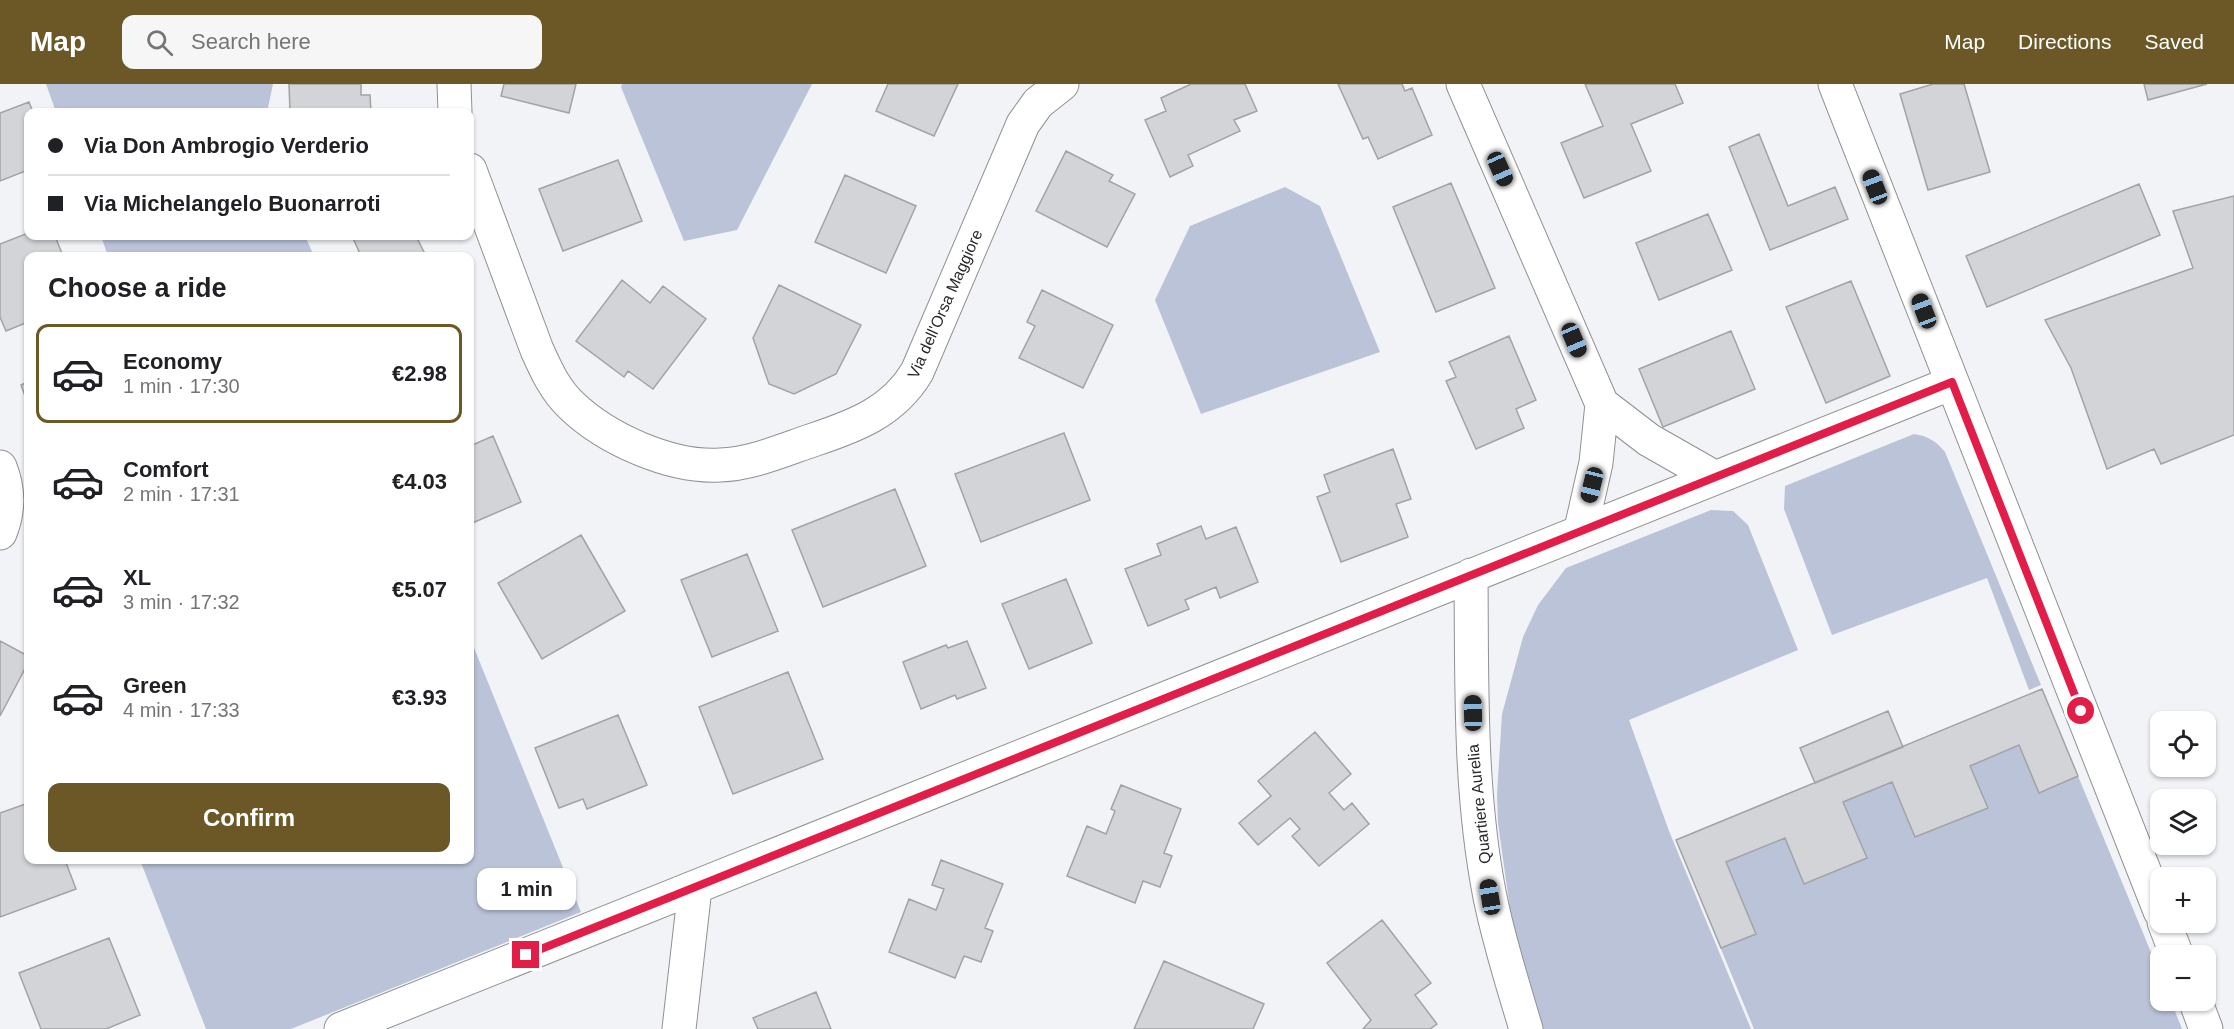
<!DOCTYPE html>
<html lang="en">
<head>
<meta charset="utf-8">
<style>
  body { margin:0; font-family:Helvetica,sans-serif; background:#f6f6f6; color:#202124; height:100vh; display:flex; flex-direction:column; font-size:22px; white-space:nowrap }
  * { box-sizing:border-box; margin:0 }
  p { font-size:20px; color:#757577 }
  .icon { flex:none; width:33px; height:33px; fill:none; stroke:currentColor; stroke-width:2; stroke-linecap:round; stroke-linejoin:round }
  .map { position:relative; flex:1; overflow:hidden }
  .panel { position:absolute; left:24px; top:168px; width:450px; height:612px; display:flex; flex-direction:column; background:#fff; border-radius:12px; box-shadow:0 2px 4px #0004 }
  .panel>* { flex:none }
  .hud { position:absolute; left:24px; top:24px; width:450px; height:132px; border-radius:12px; box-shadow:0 2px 4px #0004; display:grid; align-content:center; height:132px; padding:0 24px; background:#fff }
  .buttons { position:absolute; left:2150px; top:627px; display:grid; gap:12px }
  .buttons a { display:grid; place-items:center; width:66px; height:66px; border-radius:12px; background:#fff; box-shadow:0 2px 4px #0004; font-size:30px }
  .end { position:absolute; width:27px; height:27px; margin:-14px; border:8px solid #e11d48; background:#fff; box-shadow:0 0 0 3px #fff }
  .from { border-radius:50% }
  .bubble { position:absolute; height:42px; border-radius:12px; background:#fff; box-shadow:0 2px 4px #0004; font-size:20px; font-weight:700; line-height:42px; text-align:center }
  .car { position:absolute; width:18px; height:36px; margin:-18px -9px; border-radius:8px; box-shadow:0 0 4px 2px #0007; background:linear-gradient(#222 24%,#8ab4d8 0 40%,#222 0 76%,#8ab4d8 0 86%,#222 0) }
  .hud b { display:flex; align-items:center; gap:21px; height:57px; font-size:22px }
  .hud b+b { border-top:2px solid #e0e0e0 }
  .hud i { width:15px; height:15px; background:#202124 }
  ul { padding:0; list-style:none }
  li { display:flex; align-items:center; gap:18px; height:99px; margin:0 12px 9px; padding:0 12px; border:3px solid transparent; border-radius:12px }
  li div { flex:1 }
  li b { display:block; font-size:22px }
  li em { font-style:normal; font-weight:700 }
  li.on { border-color:#6b5826 }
  li>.icon { width:54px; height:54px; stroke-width:1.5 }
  h2 { padding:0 24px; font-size:27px; line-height:72px }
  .action { display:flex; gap:12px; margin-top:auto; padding:12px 24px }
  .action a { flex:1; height:69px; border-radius:12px; background:#6b5826; color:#fff; font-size:24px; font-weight:700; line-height:69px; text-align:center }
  header { display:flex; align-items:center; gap:36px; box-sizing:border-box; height:84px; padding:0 30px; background:#6b5826; color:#fff }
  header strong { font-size:28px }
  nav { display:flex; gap:33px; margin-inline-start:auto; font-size:21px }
  .search { width:420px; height:54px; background:#f6f6f6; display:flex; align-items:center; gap:15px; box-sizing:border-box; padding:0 21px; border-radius:12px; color:#757577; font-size:22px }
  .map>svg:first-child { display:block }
</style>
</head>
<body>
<header>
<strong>Map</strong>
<div class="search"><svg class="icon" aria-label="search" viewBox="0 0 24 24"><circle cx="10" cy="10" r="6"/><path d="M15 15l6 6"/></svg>Search here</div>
<nav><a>Map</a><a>Directions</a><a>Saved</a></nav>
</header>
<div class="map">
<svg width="2234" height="945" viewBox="0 0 2234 945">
  <rect width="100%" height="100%" fill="#f1f3f6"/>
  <path fill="#bbc3d9" d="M 46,0 L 273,0 L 267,28 L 56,28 Z
    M 622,0 L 812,0 L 737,146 L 684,157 L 621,3 Z
    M 1285,103 L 1320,122 L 1380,268 L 1201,330 L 1155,216 L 1190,142 Z
    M 101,152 L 305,152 L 314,172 L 108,172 Z
    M 1914,350 C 1928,352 1936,357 1945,368 L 2041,601 L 2029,606 L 1987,494 L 1832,551 L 1784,425 L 1785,402 Z
    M 1711,426 L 1733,427 L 1748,441 L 1798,566 L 1629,636 L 1669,747 L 1751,945 L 1540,945 L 1514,854 L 1498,739 L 1497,710 L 1502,630 L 1523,553 L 1538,521 L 1566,484 Z
    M 470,554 L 581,828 L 291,945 L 206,945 L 140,776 L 470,776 Z
    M 2042,605 L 2160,890 L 2160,916 L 2171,917 L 2182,945 L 1754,945 L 1676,756 Z"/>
  <path fill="#d3d4d7" stroke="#a2a3a6" stroke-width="1.5" d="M 289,0 L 361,0 L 361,11 L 370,11 L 371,28 L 290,28 Z
    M 504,0 L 576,0 L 569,29 L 501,12 Z
    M 888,0 L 958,0 L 934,52 L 876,27 Z
    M 1191,0 L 1245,0 L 1257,27 L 1234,36 L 1240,47 L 1188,71 L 1193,82 L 1170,93 L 1145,36 L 1166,27 L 1161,14 Z
    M 1338,0 L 1402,0 L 1405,7 L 1412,4 L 1432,51 L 1378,75 L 1368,53 L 1363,55 Z
    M 1585,0 L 1675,0 L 1683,19 L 1631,40 L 1651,87 L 1584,114 L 1561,59 L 1603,42 Z
    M 1933,0 L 1964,0 L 1990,88 L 1928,106 L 1900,10 Z
    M 2144,0 L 2207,0 L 2148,16 Z
    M 29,18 L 33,28 L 28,28 L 28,86 L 0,97 L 0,29 Z
    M 1759,50 L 1788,122 L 1835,103 L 1848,135 L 1770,166 L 1729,63 Z
    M 1066,67 L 1113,91 L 1109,97 L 1135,110 L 1107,163 L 1036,127 Z
    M 618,76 L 642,137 L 563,167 L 539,105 Z
    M 845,91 L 916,122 L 886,189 L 815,158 Z
    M 1451,99 L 1495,204 L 1436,228 L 1393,123 Z
    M 2139,100 L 2160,151 L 1987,223 L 1966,172 Z
    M 2234,112 L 2234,351 L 2161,380 L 2154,365 L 2107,385 L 2071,284 L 2045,236 L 2193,184 L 2173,127 Z
    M 1708,130 L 1732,186 L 1659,216 L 1636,159 Z
    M 28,149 L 28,152 L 55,152 L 63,172 L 28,172 L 28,238 L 6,247 L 0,233 L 0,160 Z
    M 352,152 L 416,152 L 426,172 L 361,172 Z
    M 622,196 L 650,219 L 663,202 L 706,235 L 653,305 L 628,287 L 624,293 L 576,257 Z
    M 1851,197 L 1890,292 L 1826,319 L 1786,223 Z
    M 779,201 L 861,241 L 836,290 L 794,310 L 769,300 L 753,254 Z
    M 1042,206 L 1113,241 L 1083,304 L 1019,274 L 1035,242 L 1027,238 Z
    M 1731,247 L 1755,305 L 1663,343 L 1639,285 Z
    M 1509,252 L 1536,316 L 1516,325 L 1524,344 L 1476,365 L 1446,297 L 1456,293 L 1449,278 Z
    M 28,298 L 28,320 L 21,301 Z
    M 1064,349 L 1090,416 L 981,458 L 955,390 Z
    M 493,352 L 521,418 L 470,440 L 470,362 Z
    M 1393,365 L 1411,415 L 1396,420 L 1408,453 L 1341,478 L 1317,413 L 1330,408 L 1324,391 Z
    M 895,405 L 926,482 L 823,523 L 792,446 Z
    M 1201,442 L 1206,455 L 1236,443 L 1258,498 L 1220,514 L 1216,503 L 1185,516 L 1189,525 L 1148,542 L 1125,485 L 1161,471 L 1157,460 Z
    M 581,451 L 625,527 L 542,575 L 498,499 Z
    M 747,470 L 778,547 L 712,573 L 681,496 Z
    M 1066,495 L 1092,559 L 1029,585 L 1002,520 Z
    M 0,557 L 28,572 L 28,579 L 0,632 Z
    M 967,557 L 986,604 L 957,615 L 955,611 L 921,625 L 903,578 L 946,561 L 948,564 Z
    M 788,588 L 823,675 L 733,710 L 699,623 Z
    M 2042,605 L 2078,692 L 2039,709 L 2019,661 L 1970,682 L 1988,724 L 1915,753 L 1892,698 L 1843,718 L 1867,774 L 1804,800 L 1785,754 L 1726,778 L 1756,850 L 1721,864 L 1676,756 Z
    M 1888,627 L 1903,663 L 1815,699 L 1800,664 Z
    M 618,631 L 647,701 L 587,725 L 583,715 L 559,724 L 535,664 Z
    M 1315,648 L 1351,690 L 1329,709 L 1344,726 L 1352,719 L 1369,740 L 1319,782 L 1292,752 L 1300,745 L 1290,734 L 1258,761 L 1239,739 L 1271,712 L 1258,697 Z
    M 1121,701 L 1181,725 L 1164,769 L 1172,772 L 1160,803 L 1143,797 L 1135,819 L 1067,792 L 1087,742 L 1106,750 L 1115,727 L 1111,725 Z
    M 28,719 L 28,776 L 65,776 L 76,805 L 0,833 L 0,729 Z
    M 941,776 L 1003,800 L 985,844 L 993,847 L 981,878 L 964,872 L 955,894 L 889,868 L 909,815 L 936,826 L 944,805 L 932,801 Z
    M 1382,836 L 1431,899 L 1415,911 L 1437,940 L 1430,945 L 1363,945 L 1371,936 L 1327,879 Z
    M 109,854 L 140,931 L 106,945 L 41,945 L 19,889 Z
    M 1164,877 L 1264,920 L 1253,945 L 1134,945 Z
    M 816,908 L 831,945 L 758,945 L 753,934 Z"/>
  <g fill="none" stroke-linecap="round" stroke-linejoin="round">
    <defs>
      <path id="minor" d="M 454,0 L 455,28
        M 1463,0 L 1602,320 L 1649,356 L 1714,393
        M 1835,0 L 2160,827
        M 470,86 L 537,266 C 546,286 555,306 571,321 C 606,355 671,384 720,381 C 752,380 783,366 813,356 C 855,342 893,328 917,288 L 1023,40 L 1038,19 L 1062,0
        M 0,383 C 9,405 9,427 0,449
        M 1581,445 L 1596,379 L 1602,320
        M 1471,491 C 1472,598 1469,707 1490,813 C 1499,858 1513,901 1526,945
        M 2164,838 L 2177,872
        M 2195,916 L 2206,945
        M 341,945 L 1952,299
        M 679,945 L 695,804"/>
    </defs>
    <use href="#minor" stroke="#909194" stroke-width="35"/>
    <use href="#minor" stroke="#fff" stroke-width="33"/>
  </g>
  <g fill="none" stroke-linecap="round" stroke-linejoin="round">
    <path stroke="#e11d48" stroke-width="8" d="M 526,871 L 1952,298 L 2081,627"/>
  </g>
  <g text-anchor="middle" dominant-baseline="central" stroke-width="6" stroke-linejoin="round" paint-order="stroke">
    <g font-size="16" fill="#282829" stroke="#fff">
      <text transform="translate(945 220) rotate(-66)">Via dell'Orsa Maggiore</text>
      <text transform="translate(1479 720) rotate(-96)">Quartiere Aurelia</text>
    </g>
  </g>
</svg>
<div class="buttons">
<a><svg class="icon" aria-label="locate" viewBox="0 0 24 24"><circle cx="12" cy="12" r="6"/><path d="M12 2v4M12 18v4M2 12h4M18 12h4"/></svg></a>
<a><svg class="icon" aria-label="layers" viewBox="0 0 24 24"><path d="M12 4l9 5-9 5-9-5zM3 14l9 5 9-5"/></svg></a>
<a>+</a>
<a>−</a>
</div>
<i class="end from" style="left:2081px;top:627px"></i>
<i class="end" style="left:526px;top:871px"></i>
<div class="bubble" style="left:477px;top:784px;width:99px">1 min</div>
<i class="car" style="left:1500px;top:85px;rotate:156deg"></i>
<i class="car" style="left:1875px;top:103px;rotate:339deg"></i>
<i class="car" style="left:1924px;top:227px;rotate:339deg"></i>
<i class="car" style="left:1574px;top:256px;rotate:157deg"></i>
<i class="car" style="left:1592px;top:401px;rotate:194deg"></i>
<i class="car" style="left:1473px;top:629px;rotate:359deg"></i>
<i class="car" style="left:1490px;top:813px;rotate:351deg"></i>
<div class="hud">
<b><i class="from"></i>Via Don Ambrogio Verderio</b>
<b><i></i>Via Michelangelo Buonarroti</b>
</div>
<section class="panel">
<h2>Choose a ride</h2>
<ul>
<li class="on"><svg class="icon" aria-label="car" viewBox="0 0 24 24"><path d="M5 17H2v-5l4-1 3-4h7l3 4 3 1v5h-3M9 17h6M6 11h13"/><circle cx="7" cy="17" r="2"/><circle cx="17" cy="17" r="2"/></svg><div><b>Economy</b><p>1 min · 17:30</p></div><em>€2.98</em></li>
<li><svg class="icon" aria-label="car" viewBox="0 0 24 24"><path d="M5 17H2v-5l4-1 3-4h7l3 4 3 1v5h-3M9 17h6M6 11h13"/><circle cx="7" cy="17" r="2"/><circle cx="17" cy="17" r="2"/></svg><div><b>Comfort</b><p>2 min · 17:31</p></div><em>€4.03</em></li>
<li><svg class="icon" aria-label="car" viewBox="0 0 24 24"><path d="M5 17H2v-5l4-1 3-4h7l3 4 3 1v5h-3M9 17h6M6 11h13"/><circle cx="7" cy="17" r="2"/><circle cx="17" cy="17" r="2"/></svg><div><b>XL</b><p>3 min · 17:32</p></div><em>€5.07</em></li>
<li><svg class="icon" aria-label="car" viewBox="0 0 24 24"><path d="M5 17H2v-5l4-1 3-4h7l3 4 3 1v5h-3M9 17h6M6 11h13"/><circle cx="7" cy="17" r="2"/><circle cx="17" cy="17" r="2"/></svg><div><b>Green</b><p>4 min · 17:33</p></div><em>€3.93</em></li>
</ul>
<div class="action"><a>Confirm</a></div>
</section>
</div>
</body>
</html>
